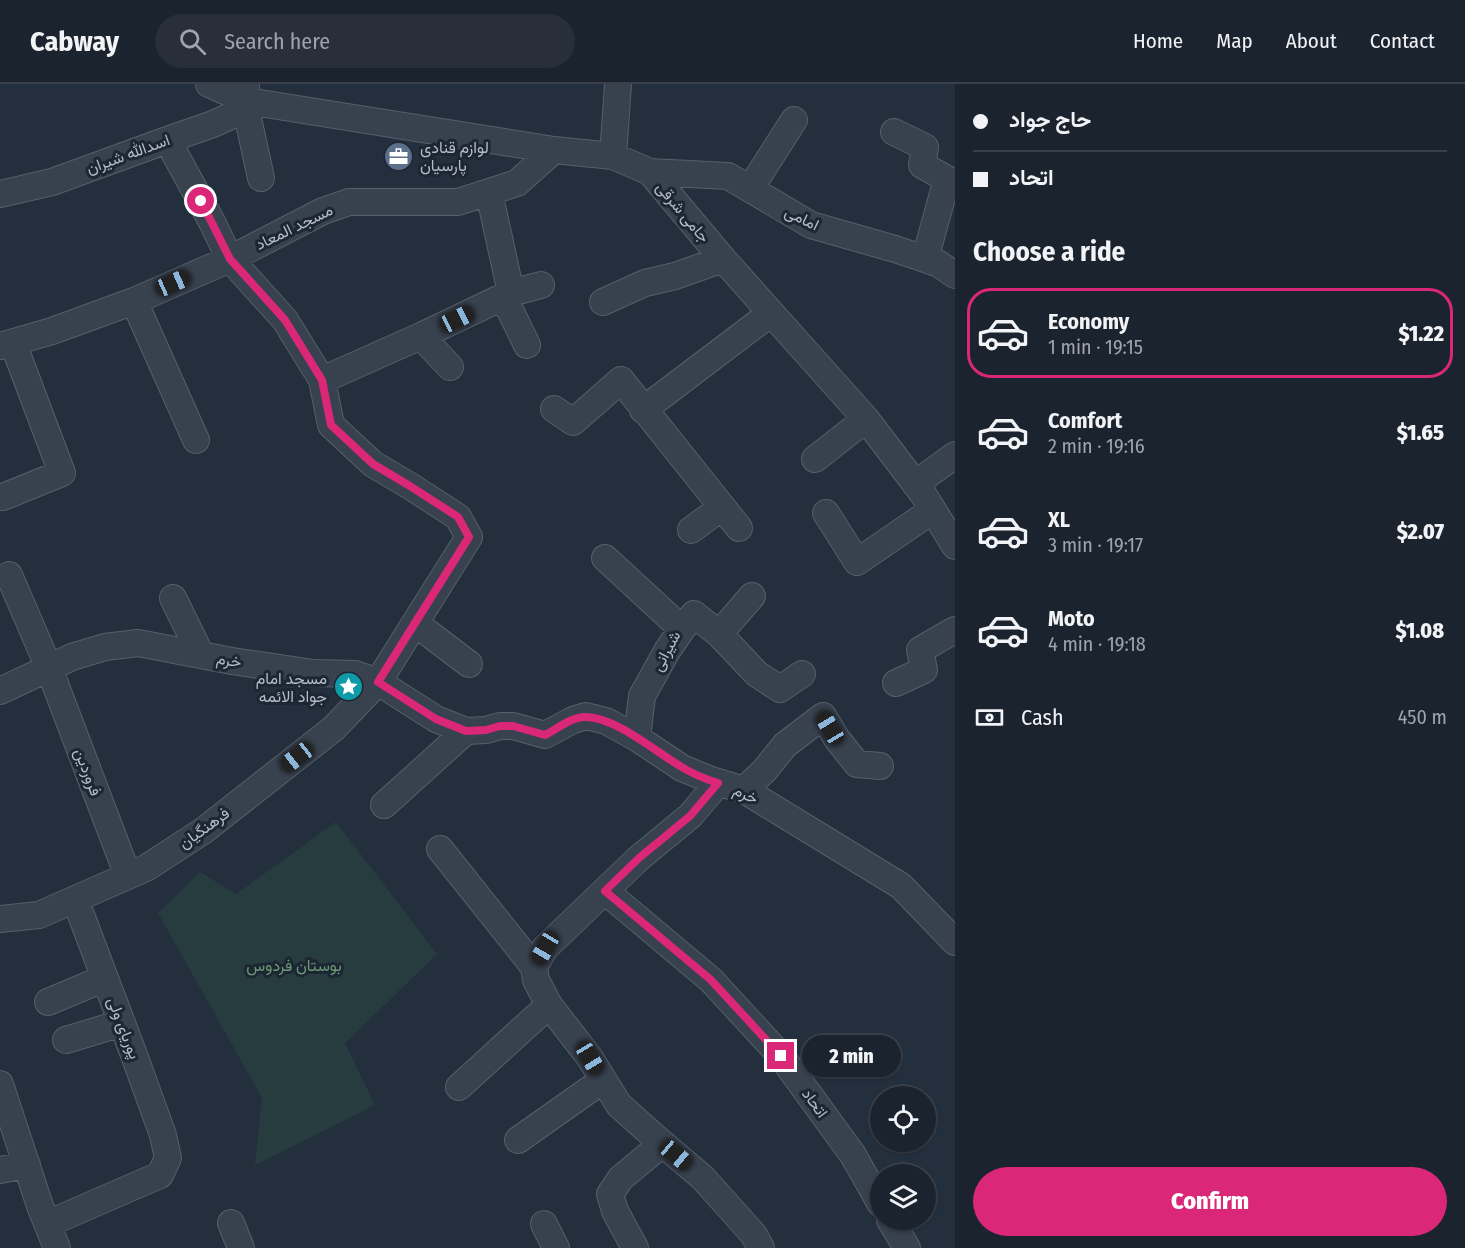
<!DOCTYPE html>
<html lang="en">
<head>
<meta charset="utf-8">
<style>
  body { margin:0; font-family:"Fira Sans Condensed",Vazirmatn,sans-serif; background:#282f3a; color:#f1f3f6; height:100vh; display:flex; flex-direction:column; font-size:22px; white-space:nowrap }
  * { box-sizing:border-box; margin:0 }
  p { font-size:20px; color:#a0a4aa }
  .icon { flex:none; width:33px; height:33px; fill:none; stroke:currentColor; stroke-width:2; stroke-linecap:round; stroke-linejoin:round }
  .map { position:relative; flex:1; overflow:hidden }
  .panel { display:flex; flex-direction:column; background:#1b232e; width:510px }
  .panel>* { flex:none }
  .guide { display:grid; align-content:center; height:132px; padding:0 18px; background:#1b232e }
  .tools { position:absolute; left:870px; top:1002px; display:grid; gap:12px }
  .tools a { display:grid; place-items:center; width:66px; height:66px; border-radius:50%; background:#1b232e; box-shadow:0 2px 4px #0004,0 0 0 2px #39404a; font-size:30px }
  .end { position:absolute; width:27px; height:27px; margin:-14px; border:8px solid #db2777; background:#fff; box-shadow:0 0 0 3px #fff }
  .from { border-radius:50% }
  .bubble { position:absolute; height:42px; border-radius:21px; background:#1b232e; box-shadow:0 2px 4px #0004,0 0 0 2px #39404a; font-size:20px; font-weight:800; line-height:42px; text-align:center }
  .car { position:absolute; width:18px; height:36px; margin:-18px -9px; border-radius:8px; box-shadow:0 0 4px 2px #0007; background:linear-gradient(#222 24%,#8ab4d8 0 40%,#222 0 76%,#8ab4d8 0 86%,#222 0) }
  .guide b { display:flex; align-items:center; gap:21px; height:57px; font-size:22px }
  .guide b+b { border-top:2px solid #39404a }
  .guide i { width:15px; height:15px; background:#f1f3f6 }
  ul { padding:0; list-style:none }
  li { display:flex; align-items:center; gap:18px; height:90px; margin:0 12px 9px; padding:0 6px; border:3px solid transparent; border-radius:24px }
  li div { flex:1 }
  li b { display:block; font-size:22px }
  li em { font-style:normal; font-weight:800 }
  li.on { border-color:#db2777 }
  li>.icon { width:54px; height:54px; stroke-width:1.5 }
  h2 { padding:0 18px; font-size:27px; line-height:72px }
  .pay { display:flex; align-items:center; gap:15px; height:66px; padding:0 18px; font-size:22px }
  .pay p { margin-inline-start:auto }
  .action { display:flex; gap:12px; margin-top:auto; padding:12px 18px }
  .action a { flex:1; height:69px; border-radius:36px; background:#db2777; color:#fff; font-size:24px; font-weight:800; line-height:69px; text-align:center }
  header { display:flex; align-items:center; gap:36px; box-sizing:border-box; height:84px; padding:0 30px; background:#1b232e; border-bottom:2px solid #39404a }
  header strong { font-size:28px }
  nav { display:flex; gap:33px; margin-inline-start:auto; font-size:21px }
  .search { width:420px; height:54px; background:#282f3a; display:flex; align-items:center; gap:15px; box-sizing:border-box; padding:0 21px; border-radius:33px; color:#a0a4aa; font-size:22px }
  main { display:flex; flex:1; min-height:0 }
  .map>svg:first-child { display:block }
</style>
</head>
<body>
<header>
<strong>Cabway</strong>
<div class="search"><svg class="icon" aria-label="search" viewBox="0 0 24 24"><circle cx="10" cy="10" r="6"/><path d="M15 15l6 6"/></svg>Search here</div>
<nav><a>Home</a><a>Map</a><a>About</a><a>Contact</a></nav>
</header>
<main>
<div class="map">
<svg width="955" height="1164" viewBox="0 0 955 1164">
  <rect width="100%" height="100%" fill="#242f3e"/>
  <path fill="#263c3f" d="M 336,738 L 437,870 L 345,959 L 375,1021 L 255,1081 L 262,1014 L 158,829 L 200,788 L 236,810 Z"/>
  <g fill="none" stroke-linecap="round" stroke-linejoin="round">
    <defs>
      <path id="minor" d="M 209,0 L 247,17 L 554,66 L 613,72 L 650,88 L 723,175 L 866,335 L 923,410 L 955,462
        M 246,25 L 261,94
        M 894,48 L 925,63 L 922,81 L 947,95 L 925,175
        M 613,72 L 618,0
        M 650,88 L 728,92 L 811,141 L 895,165 L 925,175 L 939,180 L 955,191
        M 750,105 L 794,36
        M 489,108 L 511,209 L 507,220 L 527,261
        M 0,110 L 52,98 L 170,55 L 213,40 L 246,25 L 246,3
        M 134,217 L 196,356
        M 603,218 L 645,199 L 675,192 L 723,175
        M 421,252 L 450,283
        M 0,262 L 52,247 L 134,217 L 230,175 L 323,127 L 349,118 L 458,118 L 517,99 L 554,66
        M 322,296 L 421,252 L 511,209 L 541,201
        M 554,325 L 573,338 L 621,296 L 739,444
        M 643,326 L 771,229
        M 815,375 L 866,335
        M 915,400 L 955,371
        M 3,413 L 62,389 L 13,259
        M 826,429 L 857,478 L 933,426
        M 691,446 L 722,423
        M 605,474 L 682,545 L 667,567 L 642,612 L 637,654
        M 9,491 L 49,584 L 128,792
        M 173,514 L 201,571
        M 415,539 L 469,580
        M 682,545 L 694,530 L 719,550 L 757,590 L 780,605 L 802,590
        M 719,550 L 752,512
        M 896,599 L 924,586 L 920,566 L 955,546
        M 0,607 L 72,573 L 105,563 L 138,559 L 232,577 L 313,589 L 355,590 L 378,598 L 436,635 L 466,647 L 486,646 L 500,642 L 513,642 L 545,651 L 573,636 L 586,632 L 606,637 L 637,654 L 682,684 L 711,696 L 744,706 L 901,802 L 955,858
        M 718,699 L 690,732 L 639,774 L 545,864 L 534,883 L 536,896 L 549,921 L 590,974 L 619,1021 L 656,1054 L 703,1094 L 754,1151 L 761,1164
        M 744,706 L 765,686 L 785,661 L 823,632 L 837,655 L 857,680 L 880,682
        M 384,721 L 466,647
        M 440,765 L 534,883
        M 605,807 L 711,896 L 781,972 L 853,1071 L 880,1119
        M 0,835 L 39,831 L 146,784 L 203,747 L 334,644 L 378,598 L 469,453 L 458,433 L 410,402 L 373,380 L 331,341 L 322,296 L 285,236 L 230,175 L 212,138 L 175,70 L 170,55
        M 48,918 L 105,894
        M 66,956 L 122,939
        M 0,1000 L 40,1122 L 57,1164
        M 459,1003 L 549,921
        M 518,1056 L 603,996
        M 0,1086 L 27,1081
        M 890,1136 L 907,1164
        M 231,1139 L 241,1164
        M 47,1140 L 160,1091 L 168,1074 L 163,1051 L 134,971 L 75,815
        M 544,1140 L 556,1164
        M 635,1164 L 615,1127 L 610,1110 L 621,1094 L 662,1060"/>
    </defs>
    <use href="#minor" stroke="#565f6c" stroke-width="28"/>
    <use href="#minor" stroke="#38414e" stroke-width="26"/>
  </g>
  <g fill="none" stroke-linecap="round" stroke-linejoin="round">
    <path stroke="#db2777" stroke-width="8" d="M 201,117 L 230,175 L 285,236 L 322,296 L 331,341 L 373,380 L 410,402 L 458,433 L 469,453 L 378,598 L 436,635 L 466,647 L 486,646 L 500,642 L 513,642 L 545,651 C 557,645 572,632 587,633 C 616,634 655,667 680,682 C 691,689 705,695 718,699 L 690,732 L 639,774 L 605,807 L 711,896 L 781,972"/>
  </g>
  <defs>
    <symbol id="office-disc" viewBox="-11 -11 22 22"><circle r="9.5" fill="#5c6f8a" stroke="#1d2633"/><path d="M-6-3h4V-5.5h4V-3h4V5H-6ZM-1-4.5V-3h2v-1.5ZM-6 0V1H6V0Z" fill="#fff"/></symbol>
    <symbol id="sight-disc" viewBox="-11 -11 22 22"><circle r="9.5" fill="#0f9aa8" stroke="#1d2633"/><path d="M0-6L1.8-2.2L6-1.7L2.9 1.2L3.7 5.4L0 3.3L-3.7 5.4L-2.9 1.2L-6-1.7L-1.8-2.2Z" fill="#fff"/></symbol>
  </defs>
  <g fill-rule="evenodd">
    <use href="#office-disc" x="382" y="56" width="33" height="33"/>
    <use href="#sight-disc" x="332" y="586" width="33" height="33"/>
  </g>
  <g text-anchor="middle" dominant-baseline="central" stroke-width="6" stroke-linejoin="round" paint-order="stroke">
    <g font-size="16" fill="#b4bcc9" stroke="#1d2633" text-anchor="start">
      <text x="420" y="63">لوازم قنادی<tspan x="420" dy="18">پارسیان</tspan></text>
      <text x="327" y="594" text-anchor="end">مسجد امام<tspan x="327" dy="18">جواد الائمه</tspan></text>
    </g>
    <g font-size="16" fill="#b4bcc9" stroke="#1d2633">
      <text transform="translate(128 70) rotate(-20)">اسدالله شیران</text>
      <text transform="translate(683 128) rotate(50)">جامی شرقی</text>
      <text transform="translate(802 134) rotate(26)">امامی</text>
      <text transform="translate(294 143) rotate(-26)">مسجد المعاد</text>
      <text transform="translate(666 567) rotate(-62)">شیرانی</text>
      <text transform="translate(229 576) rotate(10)">خرم</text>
      <text transform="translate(88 688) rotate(69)">فروردین</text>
      <text transform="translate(746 710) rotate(25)">خرم</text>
      <text transform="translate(204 744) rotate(-36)">فرهنگیان</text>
      <text transform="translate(124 944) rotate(69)">پوریای ولی</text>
      <text transform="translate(815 1019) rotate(54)">اتحاد</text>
    </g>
    <g font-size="16" fill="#6b9a76" stroke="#1d2633">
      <text x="294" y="881">بوستان فردوس</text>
    </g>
  </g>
</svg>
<div class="tools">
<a><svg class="icon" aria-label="locate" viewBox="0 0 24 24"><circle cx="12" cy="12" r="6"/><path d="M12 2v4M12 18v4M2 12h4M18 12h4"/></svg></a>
<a><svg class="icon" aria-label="layers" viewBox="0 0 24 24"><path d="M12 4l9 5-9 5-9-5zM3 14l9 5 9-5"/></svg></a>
</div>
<i class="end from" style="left:201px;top:117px"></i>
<i class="end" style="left:781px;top:972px"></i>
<div class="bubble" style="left:802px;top:951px;width:99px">2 min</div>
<i class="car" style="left:173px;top:199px;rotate:66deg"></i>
<i class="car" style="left:457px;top:235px;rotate:64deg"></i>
<i class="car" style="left:830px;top:644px;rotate:329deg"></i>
<i class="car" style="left:297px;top:673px;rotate:232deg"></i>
<i class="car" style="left:545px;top:864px;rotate:210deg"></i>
<i class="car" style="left:590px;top:974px;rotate:149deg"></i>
<i class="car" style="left:676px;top:1071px;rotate:130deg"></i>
</div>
<section class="panel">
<div class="guide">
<b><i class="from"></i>حاج جواد</b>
<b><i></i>اتحاد</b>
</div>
<h2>Choose a ride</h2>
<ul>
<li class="on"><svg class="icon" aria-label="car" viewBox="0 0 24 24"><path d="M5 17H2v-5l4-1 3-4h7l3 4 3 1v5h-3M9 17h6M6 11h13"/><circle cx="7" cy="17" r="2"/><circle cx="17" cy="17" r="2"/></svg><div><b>Economy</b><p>1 min · 19:15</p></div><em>$1.22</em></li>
<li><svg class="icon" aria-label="car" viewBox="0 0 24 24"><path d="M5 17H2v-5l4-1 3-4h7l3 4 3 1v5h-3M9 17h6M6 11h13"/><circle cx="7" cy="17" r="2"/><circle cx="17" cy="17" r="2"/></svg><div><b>Comfort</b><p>2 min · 19:16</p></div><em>$1.65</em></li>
<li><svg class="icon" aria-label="car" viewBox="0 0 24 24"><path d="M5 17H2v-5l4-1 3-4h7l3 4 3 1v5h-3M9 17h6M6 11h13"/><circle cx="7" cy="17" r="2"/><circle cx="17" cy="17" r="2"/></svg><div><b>XL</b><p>3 min · 19:17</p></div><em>$2.07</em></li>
<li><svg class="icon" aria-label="car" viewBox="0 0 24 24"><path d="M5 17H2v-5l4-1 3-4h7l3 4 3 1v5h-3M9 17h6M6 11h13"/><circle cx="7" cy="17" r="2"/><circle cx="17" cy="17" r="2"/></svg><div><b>Moto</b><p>4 min · 19:18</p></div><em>$1.08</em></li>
</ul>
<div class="pay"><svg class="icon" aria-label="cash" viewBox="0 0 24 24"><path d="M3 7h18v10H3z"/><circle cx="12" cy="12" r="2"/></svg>Cash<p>450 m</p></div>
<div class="action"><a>Confirm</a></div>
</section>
</main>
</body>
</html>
